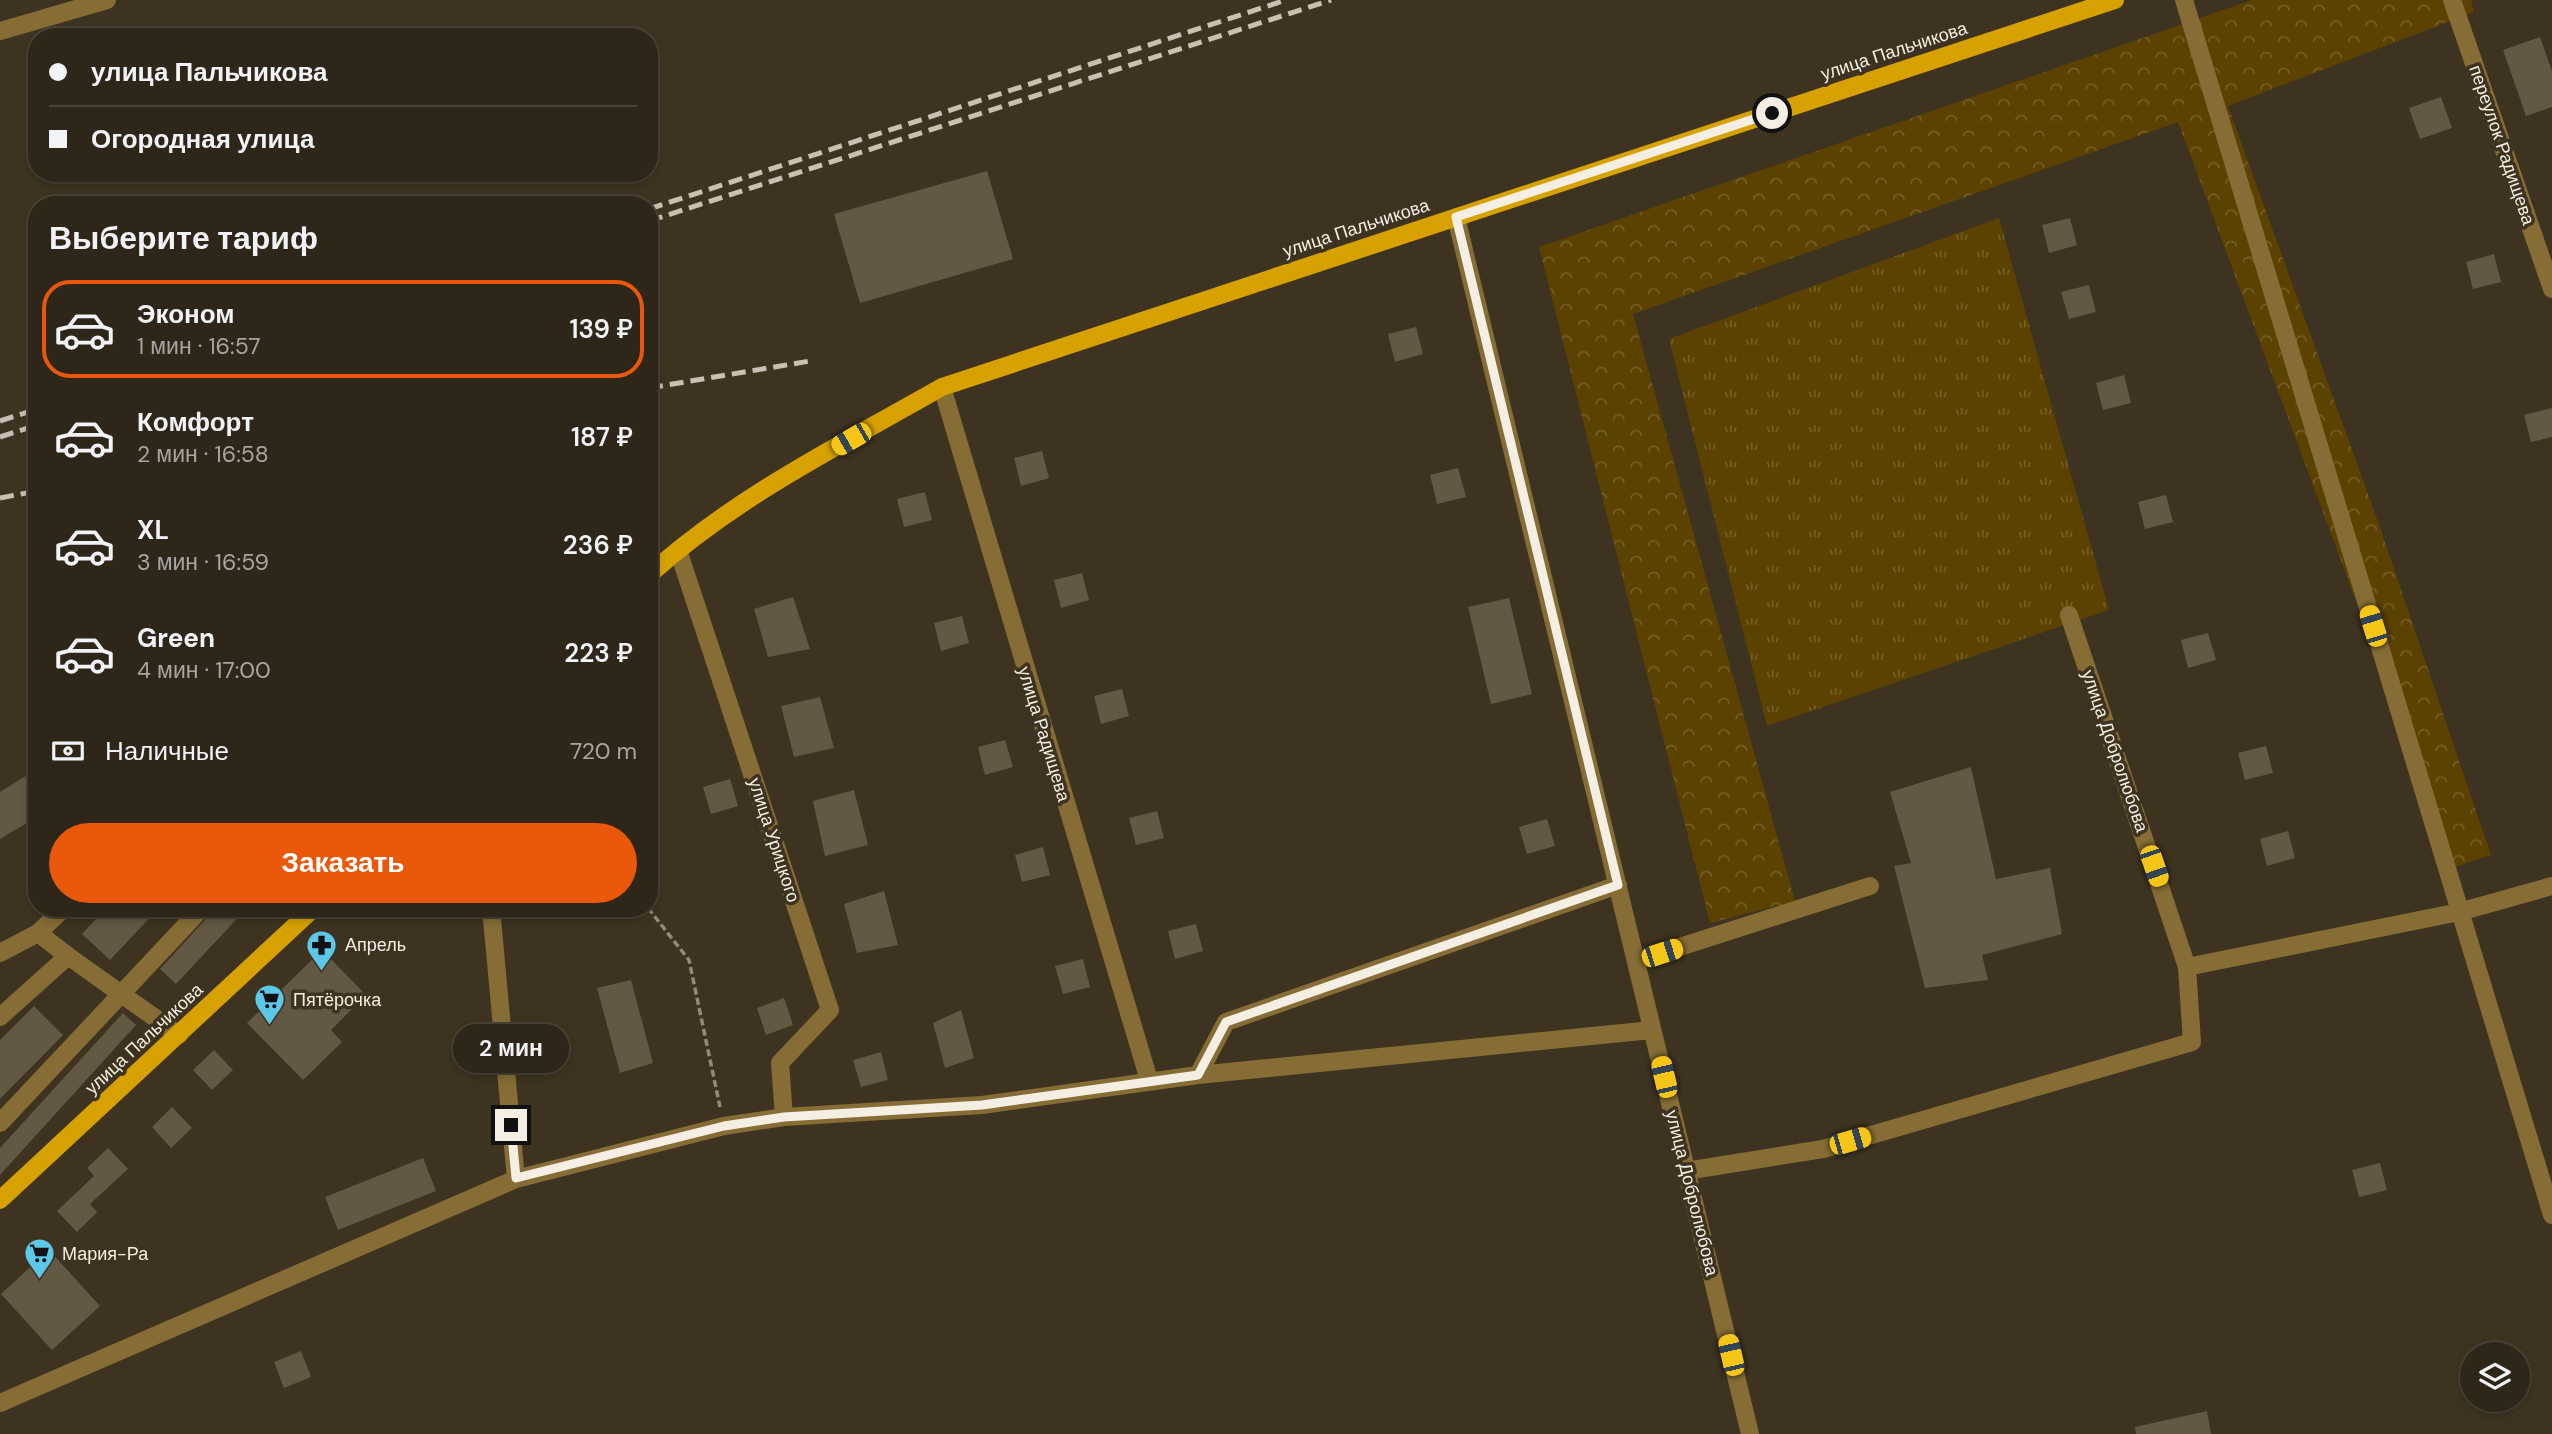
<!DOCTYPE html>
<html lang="ru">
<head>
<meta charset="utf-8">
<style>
  body { margin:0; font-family:"DM Sans",sans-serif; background:#362e21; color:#f1f3f6; height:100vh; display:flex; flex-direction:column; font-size:26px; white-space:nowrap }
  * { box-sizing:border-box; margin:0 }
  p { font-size:23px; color:#a7a5a2 }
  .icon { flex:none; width:38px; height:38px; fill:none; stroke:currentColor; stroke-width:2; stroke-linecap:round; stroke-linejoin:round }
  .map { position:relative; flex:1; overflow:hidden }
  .side { position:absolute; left:28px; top:196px; width:630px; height:721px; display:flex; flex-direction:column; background:#2e2618; border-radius:28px; box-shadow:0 4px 10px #0003,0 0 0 2px #494337 }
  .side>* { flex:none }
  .hud { position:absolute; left:28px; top:28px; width:630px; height:154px; border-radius:28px; box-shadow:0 4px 10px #0003,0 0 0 2px #494337; display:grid; align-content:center; height:154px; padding:0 21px; background:#2e2618 }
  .buttons { position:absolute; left:2460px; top:1342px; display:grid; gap:14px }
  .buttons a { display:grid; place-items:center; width:70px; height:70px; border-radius:50%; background:#2e2618; box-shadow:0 4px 10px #0003,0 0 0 2px #494337; font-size:35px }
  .end { position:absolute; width:32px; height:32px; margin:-16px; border:9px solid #f5efe3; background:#111; box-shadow:0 0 0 4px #111 }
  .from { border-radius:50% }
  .bubble { position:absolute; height:49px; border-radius:24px; background:#2e2618; box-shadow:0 4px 10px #0003,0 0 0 2px #494337; font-size:23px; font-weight:600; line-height:49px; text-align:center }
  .car { position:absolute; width:21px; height:42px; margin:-21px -10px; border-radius:9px; box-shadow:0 0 5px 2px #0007; background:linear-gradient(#f5c518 24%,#345 0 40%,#f5c518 0 76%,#345 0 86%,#f5c518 0) }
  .hud b { display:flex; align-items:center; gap:24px; height:66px; font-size:26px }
  .hud b+b { border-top:2px solid #494337 }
  .hud i { width:18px; height:18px; background:#f1f3f6 }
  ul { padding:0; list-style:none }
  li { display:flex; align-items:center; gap:21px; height:98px; margin:0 14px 10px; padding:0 7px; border:4px solid transparent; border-radius:28px }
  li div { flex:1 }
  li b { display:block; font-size:26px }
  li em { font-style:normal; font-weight:600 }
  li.selected { border-color:#ea580c }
  li>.icon { width:63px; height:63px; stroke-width:1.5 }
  h2 { padding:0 21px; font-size:32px; line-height:84px }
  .pay { display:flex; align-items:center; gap:18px; height:77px; padding:0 21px; font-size:26px }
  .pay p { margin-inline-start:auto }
  .primary-button { display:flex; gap:14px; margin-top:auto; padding:14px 21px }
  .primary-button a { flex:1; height:80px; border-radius:42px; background:#ea580c; color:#fff; font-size:28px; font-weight:600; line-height:80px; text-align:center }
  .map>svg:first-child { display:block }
</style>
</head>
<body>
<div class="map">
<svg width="2552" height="1434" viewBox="0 0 2552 1434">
  <defs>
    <pattern id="grass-tufts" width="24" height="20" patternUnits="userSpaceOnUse" patternTransform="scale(1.75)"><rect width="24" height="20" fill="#5b4200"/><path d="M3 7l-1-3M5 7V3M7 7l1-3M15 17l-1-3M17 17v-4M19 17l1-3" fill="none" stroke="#735e25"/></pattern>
    <pattern id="forest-crowns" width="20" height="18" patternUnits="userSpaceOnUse" patternTransform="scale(1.75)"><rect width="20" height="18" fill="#5b4200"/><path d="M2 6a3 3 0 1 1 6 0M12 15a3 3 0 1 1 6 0" fill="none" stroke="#735e25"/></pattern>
  </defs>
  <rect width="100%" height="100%" fill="#3d3320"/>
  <path fill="url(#grass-tufts)" d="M 1999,218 L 2109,610 L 1767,726 L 1669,339 Z"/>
  <path fill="url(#forest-crowns)" d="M 2252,0 L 2471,0 L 2474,12 L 2228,106 L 2377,519 L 2491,855 L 2455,867 L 2178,122 L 1633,314 L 1795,901 L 1710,923 L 1539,247 Z"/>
  <path fill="#635844" d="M 2540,37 L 2552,71 L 2552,107 L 2526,116 L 2503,50 Z
    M 2441,97 L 2452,128 L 2420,139 L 2409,108 Z
    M 987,171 L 1013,259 L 860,303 L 834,214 Z
    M 2070,218 L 2077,245 L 2049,253 L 2042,225 Z
    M 2494,254 L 2501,282 L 2473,289 L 2466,262 Z
    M 2089,285 L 2096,312 L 2069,319 L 2061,292 Z
    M 1416,327 L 1423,354 L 1395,362 L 1388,334 Z
    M 2124,375 L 2131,403 L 2103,410 L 2096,383 Z
    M 2552,408 L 2552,437 L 2531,442 L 2524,415 Z
    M 1042,451 L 1049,478 L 1021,486 L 1014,458 Z
    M 1458,468 L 1466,497 L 1437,504 L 1430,475 Z
    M 925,492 L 932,520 L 904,527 L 897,499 Z
    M 2166,495 L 2173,522 L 2145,529 L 2138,502 Z
    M 1082,573 L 1089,600 L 1061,608 L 1054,580 Z
    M 793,597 L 810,649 L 768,657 L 754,609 Z
    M 1509,598 L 1532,694 L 1491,704 L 1468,607 Z
    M 962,616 L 969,643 L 941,651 L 934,623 Z
    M 2208,633 L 2216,660 L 2188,668 L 2181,640 Z
    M 1122,689 L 1129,716 L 1101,724 L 1094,696 Z
    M 820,697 L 834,748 L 794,757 L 781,706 Z
    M 1005,740 L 1013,767 L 985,775 L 978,747 Z
    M 2266,746 L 2273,773 L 2245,780 L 2238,753 Z
    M 1971,767 L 1996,879 L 2050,868 L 2062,934 L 1982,955 L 1988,980 L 1925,988 L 1894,866 L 1911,863 L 1890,792 Z
    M 37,769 L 37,817 L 0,839 L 0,792 Z
    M 730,779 L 738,806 L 711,814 L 703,787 Z
    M 854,790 L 868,845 L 825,856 L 813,801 Z
    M 1157,811 L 1164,838 L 1136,845 L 1129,818 Z
    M 1547,819 L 1555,846 L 1527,854 L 1519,827 Z
    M 2288,831 L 2295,858 L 2267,866 L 2260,839 Z
    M 1043,847 L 1050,875 L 1022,882 L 1015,855 Z
    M 884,891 L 898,945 L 857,953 L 844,904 Z
    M 106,908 L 159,908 L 110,960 L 82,934 Z
    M 216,908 L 247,908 L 176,984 L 160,969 Z
    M 1196,924 L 1203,951 L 1175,959 L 1168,931 Z
    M 322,950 L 366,995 L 331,1030 L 342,1042 L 303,1080 L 247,1023 Z
    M 1083,959 L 1090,987 L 1063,994 L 1055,966 Z
    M 631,980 L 653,1063 L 620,1073 L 597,988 Z
    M 784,998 L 793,1025 L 766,1035 L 757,1008 Z
    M 34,1006 L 63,1035 L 0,1099 L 0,1040 Z
    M 961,1010 L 974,1058 L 945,1068 L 933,1023 Z
    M 123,1013 L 136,1025 L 0,1175 L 0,1148 Z
    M 214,1050 L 233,1070 L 212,1090 L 193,1070 Z
    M 881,1052 L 888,1080 L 861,1087 L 853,1060 Z
    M 172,1107 L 192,1128 L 171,1148 L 152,1127 Z
    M 108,1148 L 128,1169 L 90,1204 L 97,1212 L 77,1232 L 57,1211 L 94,1176 L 87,1168 Z
    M 423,1158 L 436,1191 L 338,1230 L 325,1197 Z
    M 2380,1163 L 2387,1190 L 2359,1197 L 2352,1170 Z
    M 49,1250 L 100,1306 L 52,1350 L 1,1294 Z
    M 301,1351 L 311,1377 L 284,1388 L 274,1362 Z
    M 2207,1411 L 2211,1434 L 2136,1434 L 2135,1427 Z"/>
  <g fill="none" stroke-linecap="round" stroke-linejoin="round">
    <path stroke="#928a7a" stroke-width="3.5" stroke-dasharray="7 3.5" stroke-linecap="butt" d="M 648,908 L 689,960 L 720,1107"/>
    <path stroke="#866d35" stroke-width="18" d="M 2184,0 L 2552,1215
      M 2452,0 L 2552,289
      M 0,31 L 107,0
      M 1456,217 L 1750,1434
      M 942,387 L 1149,1080
      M 678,550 L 830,1010 L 780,1063 L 784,1117
      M 2069,615 L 2187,967
      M 491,908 L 516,1179
      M 38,933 L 68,956
      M 0,953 L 38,933 L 64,908
      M 1636,961 L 1870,886
      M 0,1017 L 68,956 L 179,1035
      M 1198,1075 L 1652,1030
      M 0,1123 L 202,908
      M 1686,1171 L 1823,1149 L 2192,1042 L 2187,967 L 2459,912 L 2552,886
      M 0,1403 L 516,1179 L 724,1126 L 784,1117 L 982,1105 L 1198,1075 L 1226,1022 L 1618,885"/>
    <path stroke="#d7a201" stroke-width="18" d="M 649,575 C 735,497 842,444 942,387 L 2115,0
      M 0,1200 L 314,908"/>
    <path stroke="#c7c0b3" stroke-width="5" stroke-dasharray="14 7" stroke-linecap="butt" d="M 649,209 L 1286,0
      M 649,221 L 1331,0
      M 649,388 L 810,361
      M 0,421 L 37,409
      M 0,437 L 37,425
      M 0,498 L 37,491"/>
  </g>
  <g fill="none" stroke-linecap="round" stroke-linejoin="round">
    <path stroke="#f5efe3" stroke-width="9" d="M 511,1125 L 516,1178 L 724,1126 L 784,1117 L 982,1105 L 1198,1075 L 1226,1022 L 1618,885 L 1456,217 L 1772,113"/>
  </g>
  <defs>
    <symbol id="pharmacy-pin" viewBox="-11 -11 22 30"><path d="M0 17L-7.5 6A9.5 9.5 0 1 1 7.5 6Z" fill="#5dc7e8" stroke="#3d3320"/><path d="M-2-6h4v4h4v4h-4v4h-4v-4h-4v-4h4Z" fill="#111"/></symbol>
    <symbol id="supermarket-pin" viewBox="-11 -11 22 30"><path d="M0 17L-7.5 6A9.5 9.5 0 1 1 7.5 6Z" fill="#5dc7e8" stroke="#3d3320"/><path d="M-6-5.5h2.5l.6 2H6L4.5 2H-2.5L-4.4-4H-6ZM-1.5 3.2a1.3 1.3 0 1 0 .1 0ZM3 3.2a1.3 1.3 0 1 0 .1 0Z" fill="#111"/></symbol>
  </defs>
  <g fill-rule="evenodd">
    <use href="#pharmacy-pin" x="304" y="928" width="35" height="47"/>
    <use href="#supermarket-pin" x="252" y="982" width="35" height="47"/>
    <use href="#supermarket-pin" x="22" y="1236" width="35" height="47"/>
  </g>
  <g text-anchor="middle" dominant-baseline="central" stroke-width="7" stroke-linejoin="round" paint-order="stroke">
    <g font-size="18" fill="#f5efe3" stroke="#3d3320">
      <text transform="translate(1894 51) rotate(-18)">улица Пальчикова</text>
      <text transform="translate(2502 145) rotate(71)">переулок Радищева</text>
      <text transform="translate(1356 228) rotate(-18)">улица Пальчикова</text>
      <text transform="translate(1044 734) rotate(73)">улица Радищева</text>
      <text transform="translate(2115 751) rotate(71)">улица Добролюбова</text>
      <text transform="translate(774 840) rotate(72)">улица Урицкого</text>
      <text transform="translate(144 1039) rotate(-43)">улица Пальчикова</text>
      <text transform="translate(1692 1193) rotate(76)">улица Добролюбова</text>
    </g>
    <g font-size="18" fill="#f5efe3" stroke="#3d3320" text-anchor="start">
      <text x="345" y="945">Апрель</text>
      <text x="293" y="1000">Пятёрочка</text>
      <text x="62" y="1254">Мария-Ра</text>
    </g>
  </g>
</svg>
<div class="buttons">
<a><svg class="icon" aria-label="layers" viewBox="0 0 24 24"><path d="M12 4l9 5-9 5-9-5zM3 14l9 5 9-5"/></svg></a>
</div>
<i class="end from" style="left:1772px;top:113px"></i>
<i class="end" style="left:511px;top:1125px"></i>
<div class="bubble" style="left:453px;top:1024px;width:116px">2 мин</div>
<i class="car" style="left:851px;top:439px;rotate:240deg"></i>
<i class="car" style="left:2373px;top:626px;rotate:343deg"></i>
<i class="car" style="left:2154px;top:866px;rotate:161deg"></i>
<i class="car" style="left:1662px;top:953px;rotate:72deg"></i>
<i class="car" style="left:1664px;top:1077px;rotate:347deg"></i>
<i class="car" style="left:1850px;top:1141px;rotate:74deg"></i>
<i class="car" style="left:1731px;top:1355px;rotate:347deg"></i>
<div class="hud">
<b><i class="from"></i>улица Пальчикова</b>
<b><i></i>Огородная улица</b>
</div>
<section class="side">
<h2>Выберите тариф</h2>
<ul>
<li class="selected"><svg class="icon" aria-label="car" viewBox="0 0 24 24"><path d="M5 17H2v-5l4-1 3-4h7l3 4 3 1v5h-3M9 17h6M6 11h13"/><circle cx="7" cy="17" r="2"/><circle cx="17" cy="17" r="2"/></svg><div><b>Эконом</b><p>1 мин · 16:57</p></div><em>139 ₽</em></li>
<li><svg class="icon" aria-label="car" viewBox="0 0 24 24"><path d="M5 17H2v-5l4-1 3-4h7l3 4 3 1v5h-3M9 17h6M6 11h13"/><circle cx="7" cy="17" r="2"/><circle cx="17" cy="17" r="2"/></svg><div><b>Комфорт</b><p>2 мин · 16:58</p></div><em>187 ₽</em></li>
<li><svg class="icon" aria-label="car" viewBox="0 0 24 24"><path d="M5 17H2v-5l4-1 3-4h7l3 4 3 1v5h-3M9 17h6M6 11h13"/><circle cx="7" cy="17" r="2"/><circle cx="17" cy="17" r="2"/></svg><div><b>XL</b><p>3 мин · 16:59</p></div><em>236 ₽</em></li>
<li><svg class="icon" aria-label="car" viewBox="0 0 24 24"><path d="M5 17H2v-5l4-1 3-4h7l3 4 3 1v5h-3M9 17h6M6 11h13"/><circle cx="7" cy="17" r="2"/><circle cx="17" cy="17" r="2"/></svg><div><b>Green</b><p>4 мин · 17:00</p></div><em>223 ₽</em></li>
</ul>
<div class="pay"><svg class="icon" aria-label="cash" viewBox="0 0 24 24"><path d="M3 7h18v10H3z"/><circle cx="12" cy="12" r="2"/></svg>Наличные<p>720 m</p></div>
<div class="primary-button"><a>Заказать</a></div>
</section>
</div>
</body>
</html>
